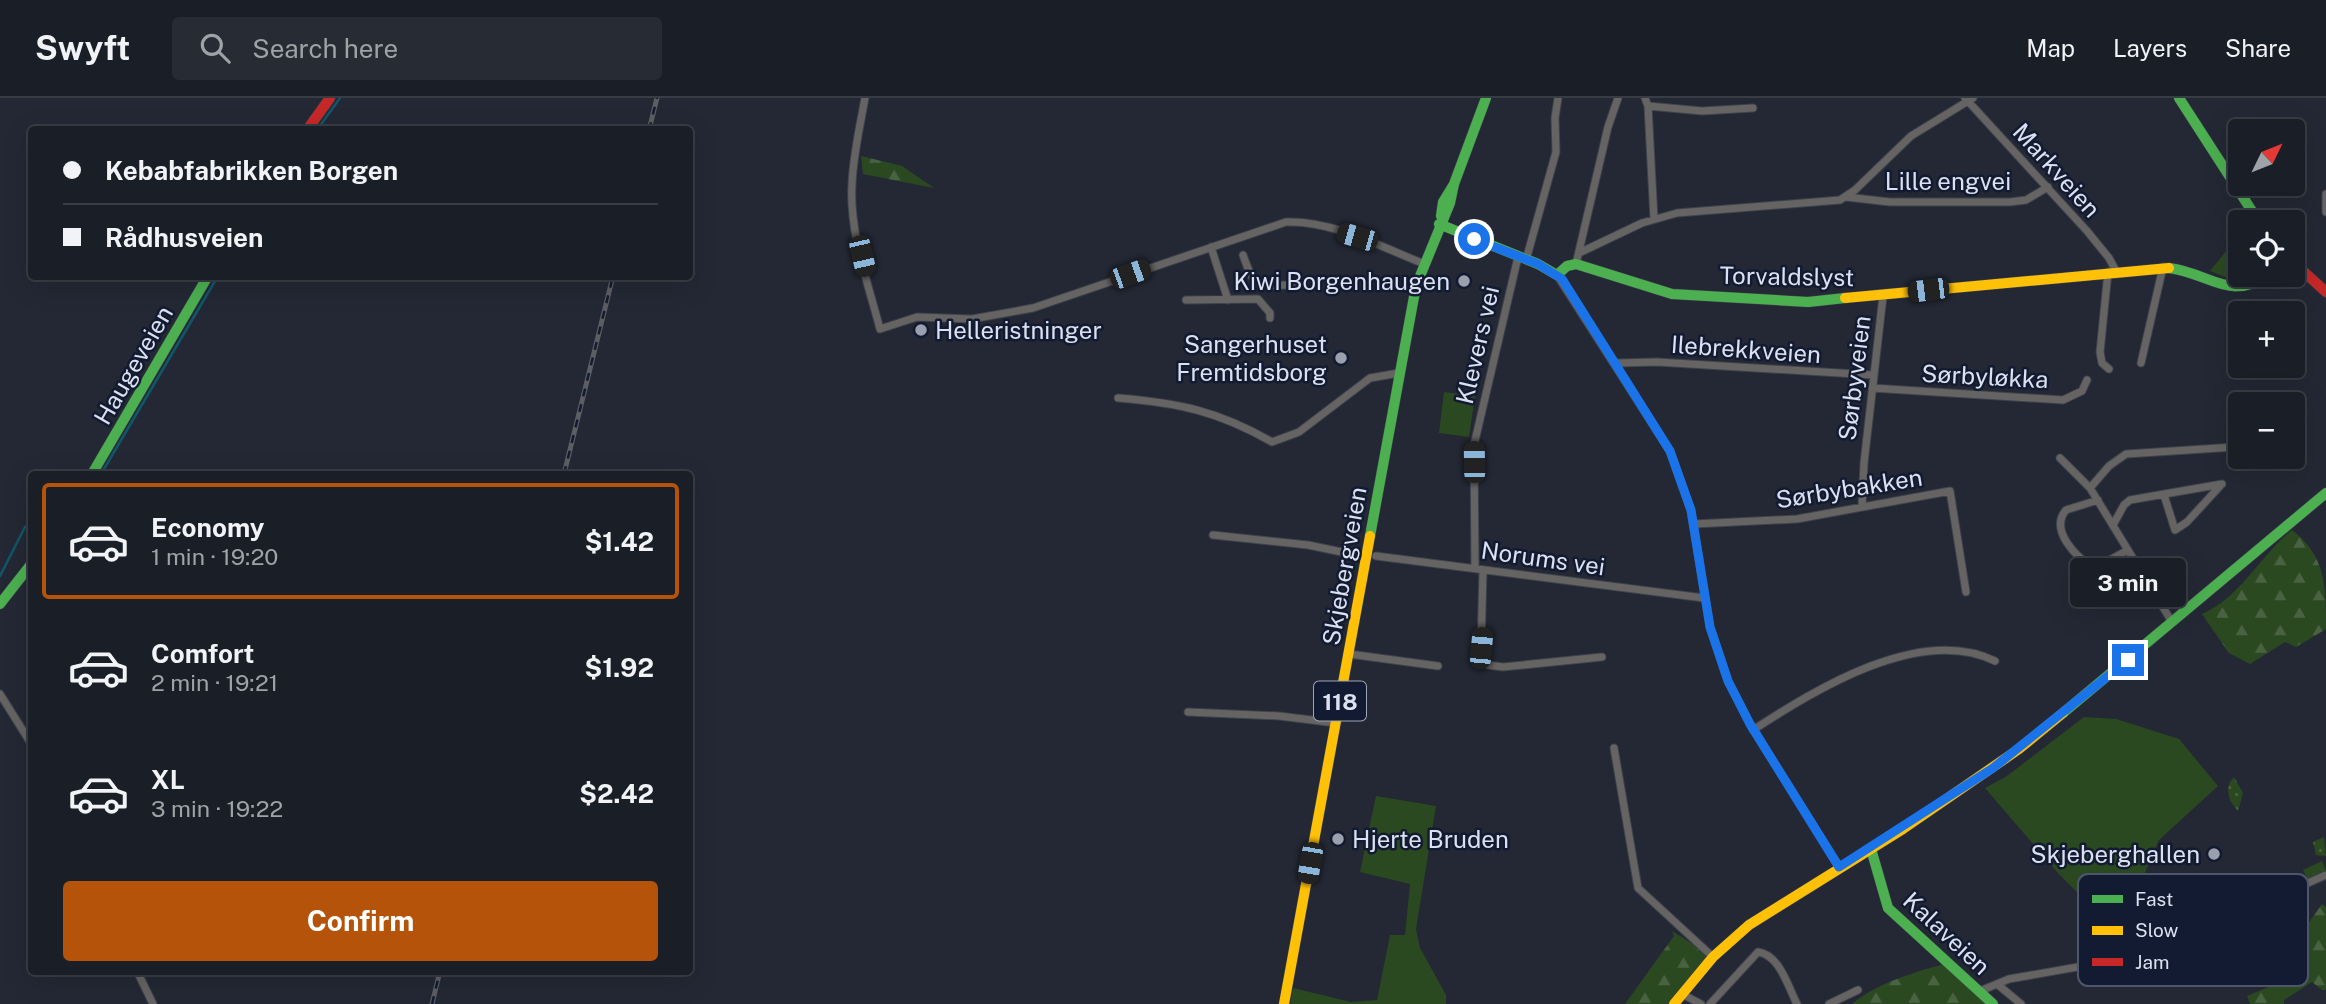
<!DOCTYPE html>
<html lang="en">
<head>
<meta charset="utf-8">
<style>
  body { margin:0; font-family:"Public Sans",sans-serif; background:#272b33; color:#f1f3f6; height:100vh; display:flex; flex-direction:column; font-size:26px; white-space:nowrap }
  * { box-sizing:border-box; margin:0 }
  p { font-size:23px; color:#9fa2a7 }
  .icon { flex:none; width:38px; height:38px; fill:none; stroke:currentColor; stroke-width:2; stroke-linecap:round; stroke-linejoin:round }
  .map { position:relative; flex:1; overflow:hidden }
  .panel { position:absolute; left:28px; top:373px; width:665px; height:504px; display:flex; flex-direction:column; background:#1a1e27; border-radius:7px; box-shadow:0 7px 28px #0002,0 0 0 2px #383c44 }
  .panel>* { flex:none }
  .banner { position:absolute; left:28px; top:28px; width:665px; height:154px; border-radius:7px; box-shadow:0 7px 28px #0002,0 0 0 2px #383c44; display:grid; align-content:center; height:154px; padding:0 35px; background:#1a1e27 }
  .needle { width:46px; rotate:47deg }
  .buttons { position:absolute; left:2228px; top:21px; display:grid; gap:14px }
  .buttons a { display:grid; place-items:center; width:77px; height:77px; border-radius:7px; background:#1a1e27; box-shadow:0 7px 28px #0002,0 0 0 2px #383c44; font-size:35px }
  .end { position:absolute; width:32px; height:32px; margin:-16px; border:9px solid #1a73e8; background:#fff; box-shadow:0 0 0 4px #fff }
  .from { border-radius:50% }
  .bubble { position:absolute; height:49px; border-radius:7px; background:#1a1e27; box-shadow:0 7px 28px #0002,0 0 0 2px #383c44; font-size:23px; font-weight:700; line-height:49px; text-align:center }
  .car { position:absolute; width:21px; height:42px; margin:-21px -10px; border-radius:9px; box-shadow:0 0 5px 2px #0007; background:linear-gradient(#222 24%,#8ab4d8 0 40%,#222 0 76%,#8ab4d8 0 86%,#222 0) }
  .banner b { display:flex; align-items:center; gap:24px; height:66px; font-size:26px }
  .banner b+b { border-top:2px solid #383c44 }
  .banner i { width:18px; height:18px; background:#f1f3f6 }
  ul { padding:12px 0 0; list-style:none }
  li { display:flex; align-items:center; gap:21px; height:116px; margin:0 14px 10px; padding:0 21px; border:4px solid transparent; border-radius:7px }
  li div { flex:1 }
  li b { display:block; font-size:26px }
  li em { font-style:normal; font-weight:700 }
  li.selected { border-color:#b45309 }
  li>.icon { width:63px; height:63px; stroke-width:1.5 }
  .primary-button { display:flex; gap:14px; margin-top:auto; padding:14px 35px }
  .primary-button a { flex:1; height:80px; border-radius:7px; background:#b45309; color:#fff; font-size:28px; font-weight:700; line-height:80px; text-align:center }
  header { display:flex; align-items:center; gap:42px; box-sizing:border-box; height:98px; padding:0 35px; background:#1a1e27; border-bottom:2px solid #383c44 }
  header strong { font-size:33px }
  nav { display:flex; gap:38px; margin-inline-start:auto; font-size:24px }
  .search { width:490px; height:63px; background:#272b33; display:flex; align-items:center; gap:18px; box-sizing:border-box; padding:0 24px; border-radius:7px; color:#9fa2a7; font-size:26px }
  .map>svg:first-child { display:block }
</style>
</head>
<body>
<header>
<strong>Swyft</strong>
<div class="search"><svg class="icon" aria-label="search" viewBox="0 0 24 24"><circle cx="10" cy="10" r="6"/><path d="M15 15l6 6"/></svg>Search here</div>
<nav><a>Map</a><a>Layers</a><a>Share</a></nav>
</header>
<div class="map">
<svg width="2326" height="906" viewBox="0 0 2326 906">
  <defs>
    <pattern id="forest-firs" width="22" height="20" patternUnits="userSpaceOnUse" patternTransform="scale(1.75)"><rect width="22" height="20" fill="#2b4921"/><path d="M5 1l3.5 6h-7zM16 11l3.5 6h-7z" fill="#496342"/></pattern>
    <pattern id="park-dots" width="8" height="8" patternUnits="userSpaceOnUse" patternTransform="scale(1.75)"><rect width="8" height="8" fill="#2b4921"/><path d="M2 2h.1M6 6h.1" fill="none" stroke="#496342" stroke-width="1.8" stroke-linecap="round"/></pattern>
  </defs>
  <rect width="100%" height="100%" fill="#232834"/>
  <path fill="#2b4921" d="M 2240,136 L 2240,177 L 2263,177 L 2245,187 L 2210,173 Z
    M 1444,294 L 1475,298 L 1469,339 L 1439,335 Z
    M 2084,619 L 2116,621 L 2179,641 L 2218,688 L 2159,742 L 2127,816 L 2111,828 L 2058,775 L 1985,690 L 2007,678 Z
    M 1376,698 L 1436,708 L 1416,831 L 1420,850 L 1446,897 L 1446,906 L 1290,906 L 1293,890 L 1351,904 L 1377,902 L 1390,837 L 1405,837 L 1410,786 L 1360,774 Z
    M 2322,763 L 2326,773 L 2308,782 L 2303,772 Z"/>
  <path fill="url(#forest-firs)" d="M 861,58 L 902,68 L 934,90 L 863,76 Z
    M 2292,432 C 2326,458 2326,488 2326,531 L 2296,549 L 2285,544 L 2250,566 L 2229,555 L 2202,516 C 2240,500 2261,457 2292,432 Z
    M 2322,806 L 2326,809 L 2326,892 L 2322,892 L 2312,884 L 2284,902 L 2284,906 L 2250,906 L 2247,898 L 2302,875 L 2308,867 L 2298,840 Z
    M 1672,833 L 1713,859 L 1673,906 L 1625,906 L 1674,838 Z
    M 1948,865 L 1993,906 L 1852,906 C 1879,884 1915,874 1948,865 Z"/>
  <path fill="url(#park-dots)" d="M 2234,679 L 2243,695 L 2238,713 C 2228,703 2224,688 2234,679 Z
    M 2324,739 L 2326,758 L 2316,757 L 2313,744 Z"/>
  <g fill="none" stroke-linecap="round" stroke-linejoin="round">
    <path stroke="#105769" stroke-width="2.5" d="M 317,32 L 340,0
      M 101,376 L 218,178
      M 0,478 L 25,429 L 32,425"/>
    <defs>
      <path id="street" d="M 865,0 C 860,28 853,58 852,86 C 849,134 868,185 880,231 L 917,219 L 972,221 L 1033,210 L 1286,124 C 1332,122 1381,149 1422,165
        M 1645,0 L 1648,8 L 1654,121
        M 1965,0 L 2087,133 L 2109,160 L 2116,173
        M 1648,8 L 1702,13 L 1753,10
        M 2326,96 L 2326,114
        M 1846,99 L 1890,104 L 2010,104 L 2026,102 L 2048,89
        M 1211,149 L 1228,202
        M 1579,155 L 1642,125 L 1677,115 L 1840,102 L 1855,92 L 1911,38 L 1973,0
        M 1243,157 C 1256,194 1256,187 1293,187
        M 1526,162 L 1556,54 L 1555,20 L 1558,0
        M 1576,166 L 1608,29 L 1618,0
        M 2108,174 L 2100,254 L 2102,265 L 2109,271
        M 1557,177 L 1670,353 L 1691,413 L 1710,529 L 1728,583 L 1750,626 L 1839,769
        M 1186,202 L 1258,201 L 1270,215 L 1270,220
        M 1617,265 L 1657,264 L 1873,277
        M 2141,265 L 2163,169
        M 1872,290 L 2063,302 L 2082,293 L 2087,282
        M 1118,300 C 1179,305 1218,313 1272,344 L 1299,334 L 1370,280 L 1399,275
        M 2060,360 L 2090,390 L 2172,524
        M 2090,390 L 2109,368 L 2126,356 L 2235,349
        M 2164,397 L 2175,432 L 2187,424 L 2221,387
        M 2098,402 L 2066,412 C 2049,432 2076,460 2095,470 L 2128,452
        M 1862,409 L 1864,365 L 1883,198
        M 1694,426 L 1797,421 L 1950,393 L 1966,494
        M 2113,427 L 2124,407 L 2130,402 L 2222,386
        M 1213,437 L 1308,447 L 1366,459
        M 1376,458 L 1704,500
        M 1475,470 L 1474,347 L 1518,159
        M 1483,472 L 1481,549 L 1482,561 L 1488,567 L 1503,569 L 1602,559
        M 1349,556 L 1438,568
        M 0,596 L 32,647
        M 1188,614 L 1279,618 L 1336,625
        M 1753,632 C 1815,592 1920,526 1995,563
        M 1614,650 L 1638,790 L 1713,859
        M 137,873 L 153,906
        M 1997,886 L 2021,906
        M 1980,893 L 2009,881 L 2146,857 L 2326,777
        M 1682,896 L 1701,906
        M 1710,906 L 1758,854 C 1780,857 1788,889 1797,906
        M 1829,906 L 1858,892"/>
      <path id="fast" d="M 2179,0 L 2259,124
        M 1441,118 L 1443,104 L 1454,86 L 1486,0
        M 1439,126 L 1538,166 L 1557,177 L 1567,168 L 1576,166 L 1672,196 L 1808,204 L 1845,200
        M 2169,170 C 2210,175 2229,204 2269,177
        M 92,376 L 208,178
        M 1370,438 L 1416,188 L 1450,105 L 1454,86
        M 0,506 L 32,465
        M 2063,615 L 2326,395
        M 1871,751 L 1888,810 L 1993,906"/>
      <path id="slow" d="M 1845,200 L 2169,170
        M 1284,906 L 1370,438
        M 1674,906 L 1713,859 L 1749,827 L 1903,731 L 2019,651 L 2063,615"/>
      <path id="jam" d="M 307,32 L 330,0
        M 2292,163 L 2326,194"/>
    </defs>
    <use href="#street" stroke="#3e434d" stroke-width="9"/>
    <use href="#fast" stroke="#3e434d" stroke-width="11"/>
    <use href="#slow" stroke="#3e434d" stroke-width="11"/>
    <use href="#jam" stroke="#3e434d" stroke-width="11"/>
    <use href="#street" stroke="#666463" stroke-width="7"/>
    <use href="#fast" stroke="#4caf50" stroke-width="10"/>
    <use href="#slow" stroke="#ffc107" stroke-width="10"/>
    <use href="#jam" stroke="#c62828" stroke-width="10"/>
    <defs>
      <path id="rail" d="M 649,32 L 657,0
        M 564,376 L 613,178
        M 432,906 L 440,873"/>
    </defs>
    <use href="#rail" stroke="#5c5e64" stroke-width="5"/>
    <use href="#rail" stroke="#121b31" stroke-width="2.5" stroke-dasharray="8" stroke-linecap="butt"/>
  </g>
  <g fill="none" stroke-linecap="round" stroke-linejoin="round">
    <path stroke="#1a73e8" stroke-width="9" d="M 1474,141 L 1538,166 L 1562,181 L 1670,353 L 1691,412 L 1710,529 L 1728,583 L 1750,626 L 1839,769 L 1993,670 L 2128,562"/>
  </g>
  <g fill="#9ba0af" stroke="#121b31" stroke-width="2.5">
    <circle cx="1464" cy="183" r="7"/>
    <circle cx="921" cy="232" r="7"/>
    <circle cx="1341" cy="260" r="7"/>
    <circle cx="1338" cy="741" r="7"/>
    <circle cx="2214" cy="756" r="7"/>
  </g>
  <g text-anchor="middle" dominant-baseline="central" stroke-width="5" stroke-linejoin="round" paint-order="stroke">
    <rect fill="#121b31" stroke="#9fa6b7" stroke-width="2" x="1314" y="583.5" width="52" height="39" rx="5"/>
    <g font-size="23" font-weight="bold" fill="#dbe1f1">
      <text x="1340" y="603">118</text>
    </g>
    <g font-size="24" fill="#dbe1f1" stroke="#121b31">
      <text transform="translate(2057 72) rotate(48)">Markveien</text>
      <text x="1948" y="83">Lille engvei</text>
      <text transform="translate(1787 178) rotate(1)">Torvaldslyst</text>
      <text transform="translate(1477 247) rotate(-77)">Klevers vei</text>
      <text transform="translate(1746 251) rotate(4)">Ilebrekkveien</text>
      <text transform="translate(133 267) rotate(-60)">Haugeveien</text>
      <text transform="translate(1985 278) rotate(3)">Sørbyløkka</text>
      <text transform="translate(1854 280) rotate(-83)">Sørbyveien</text>
      <text transform="translate(1849 390) rotate(-9)">Sørbybakken</text>
      <text transform="translate(1543 460) rotate(8)">Norums vei</text>
      <text transform="translate(1344 468) rotate(-80)">Skjebergveien</text>
      <text transform="translate(1947 835) rotate(43)">Kalaveien</text>
    </g>
    <g font-size="24" fill="#dbe1f1" stroke="#121b31" text-anchor="end">
      <text x="1450" y="183">Kiwi Borgenhaugen</text>
      <text x="935" y="232" text-anchor="start">Helleristninger</text>
      <text x="1327" y="246">Sangerhuset<tspan x="1327" dy="28">Fremtidsborg</tspan></text>
      <text x="1352" y="741" text-anchor="start">Hjerte Bruden</text>
      <text x="2200" y="756">Skjeberghallen</text>
    </g>
  </g>
  <rect x="2078" y="776" width="230" height="112" rx="10" fill="#121b31" stroke="#4e566b" stroke-width="2"/>
  <rect x="2092" y="797" width="31" height="8" fill="#4caf50"/>
  <rect x="2092" y="828" width="31" height="9" fill="#ffc107"/>
  <rect x="2092" y="860" width="31" height="8" fill="#c62828"/>
  <g font-size="19" fill="#dbe1f1">
    <text x="2135" y="808">Fast</text>
    <text x="2135" y="839">Slow</text>
    <text x="2135" y="871">Jam</text>
  </g>
</svg>
<div class="buttons">
<a><svg class="needle" viewBox="-14 -14 28 28"><path d="M0-13l5 13h-10z" fill="#e53935"/><path d="M0 13l5-13h-10z" fill="#9fa2a7"/></svg></a>
<a><svg class="icon" aria-label="locate" viewBox="0 0 24 24"><circle cx="12" cy="12" r="6"/><path d="M12 2v4M12 18v4M2 12h4M18 12h4"/></svg></a>
<a>+</a>
<a>−</a>
</div>
<i class="end from" style="left:1474px;top:141px"></i>
<i class="end" style="left:2128px;top:562px"></i>
<div class="bubble" style="left:2070px;top:460px;width:116px">3 min</div>
<i class="car" style="left:1357px;top:139px;rotate:286deg"></i>
<i class="car" style="left:862px;top:158px;rotate:167deg"></i>
<i class="car" style="left:1130px;top:176px;rotate:70deg"></i>
<i class="car" style="left:1928px;top:192px;rotate:263deg"></i>
<i class="car" style="left:1474px;top:364px;rotate:359deg"></i>
<i class="car" style="left:1481px;top:550px;rotate:5deg"></i>
<i class="car" style="left:1310px;top:765px;rotate:190deg"></i>
<div class="banner">
<b><i class="from"></i>Kebabfabrikken Borgen</b>
<b><i></i>Rådhusveien</b>
</div>
<section class="panel">
<ul>
<li class="selected"><svg class="icon" aria-label="car" viewBox="0 0 24 24"><path d="M5 17H2v-5l4-1 3-4h7l3 4 3 1v5h-3M9 17h6M6 11h13"/><circle cx="7" cy="17" r="2"/><circle cx="17" cy="17" r="2"/></svg><div><b>Economy</b><p>1 min · 19:20</p></div><em>$1.42</em></li>
<li><svg class="icon" aria-label="car" viewBox="0 0 24 24"><path d="M5 17H2v-5l4-1 3-4h7l3 4 3 1v5h-3M9 17h6M6 11h13"/><circle cx="7" cy="17" r="2"/><circle cx="17" cy="17" r="2"/></svg><div><b>Comfort</b><p>2 min · 19:21</p></div><em>$1.92</em></li>
<li><svg class="icon" aria-label="car" viewBox="0 0 24 24"><path d="M5 17H2v-5l4-1 3-4h7l3 4 3 1v5h-3M9 17h6M6 11h13"/><circle cx="7" cy="17" r="2"/><circle cx="17" cy="17" r="2"/></svg><div><b>XL</b><p>3 min · 19:22</p></div><em>$2.42</em></li>
</ul>
<div class="primary-button"><a>Confirm</a></div>
</section>
</div>
</body>
</html>
